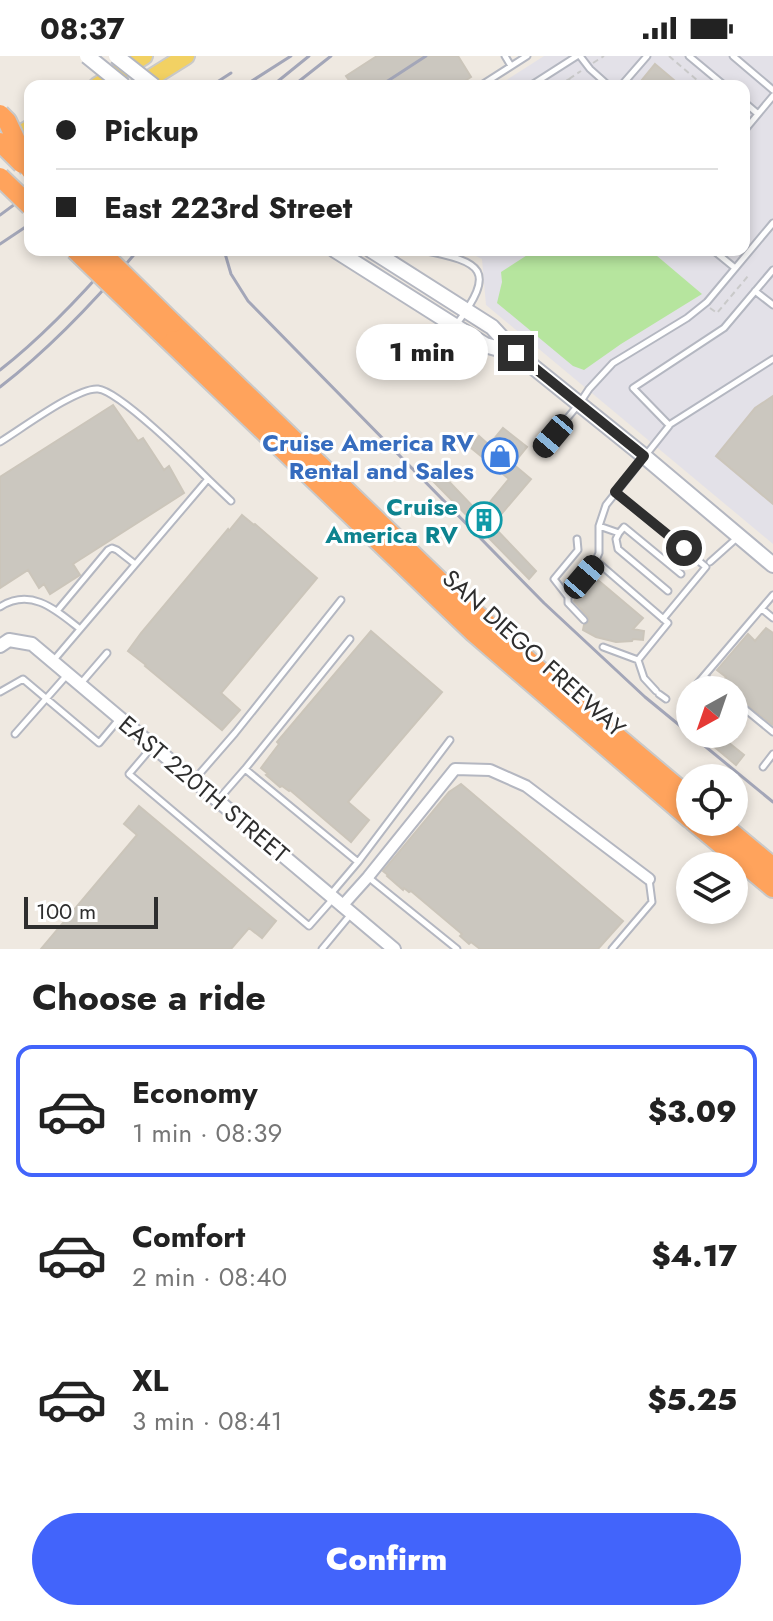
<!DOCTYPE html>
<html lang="en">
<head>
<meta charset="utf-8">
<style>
  body { margin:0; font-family:Jost,sans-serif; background:#f2f2f2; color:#222; height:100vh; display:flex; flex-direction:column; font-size:30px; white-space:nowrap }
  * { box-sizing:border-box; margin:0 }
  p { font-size:26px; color:#767676 }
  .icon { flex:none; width:44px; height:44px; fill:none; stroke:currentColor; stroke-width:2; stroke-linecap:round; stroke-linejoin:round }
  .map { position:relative; height:893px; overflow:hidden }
  .drawer { display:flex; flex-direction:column; background:#fff; flex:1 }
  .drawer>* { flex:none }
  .top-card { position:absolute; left:24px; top:24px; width:726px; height:176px; border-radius:16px; box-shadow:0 4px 12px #0003; display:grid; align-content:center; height:176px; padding:0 32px; background:#fff }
  .needle { width:52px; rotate:220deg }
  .controls { position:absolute; left:676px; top:620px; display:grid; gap:16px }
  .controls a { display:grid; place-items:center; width:72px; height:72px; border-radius:50%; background:#fff; box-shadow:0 4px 12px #0003; font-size:40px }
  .scale { position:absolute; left:24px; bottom:20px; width:134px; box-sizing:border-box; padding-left:8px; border:4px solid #2e2e2e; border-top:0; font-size:22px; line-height:28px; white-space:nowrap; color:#2e2e2e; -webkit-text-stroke:6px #fff; paint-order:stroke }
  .end { position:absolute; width:36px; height:36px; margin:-18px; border:10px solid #2e2e2e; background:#fff; box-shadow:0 0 0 4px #fff }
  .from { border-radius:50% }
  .bubble { position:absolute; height:56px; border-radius:28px; background:#fff; box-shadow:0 4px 12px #0003; font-size:26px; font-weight:800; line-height:56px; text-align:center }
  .car { position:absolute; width:24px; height:48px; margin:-24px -12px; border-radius:10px; box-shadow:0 0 6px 2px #0007; background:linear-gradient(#222 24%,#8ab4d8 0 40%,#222 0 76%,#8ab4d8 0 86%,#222 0) }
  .top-card b { display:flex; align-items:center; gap:28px; height:76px; font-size:30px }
  .top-card b+b { border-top:2px solid #e0e0e0 }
  .top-card i { width:20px; height:20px; background:#222 }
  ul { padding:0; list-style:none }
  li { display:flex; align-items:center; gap:24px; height:132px; margin:0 16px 12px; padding:0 16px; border:4px solid transparent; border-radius:16px }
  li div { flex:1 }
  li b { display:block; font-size:30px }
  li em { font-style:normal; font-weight:800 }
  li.on { border-color:#4264fb }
  li>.icon { width:72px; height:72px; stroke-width:1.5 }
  h2 { padding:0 32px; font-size:36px; line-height:96px }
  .button { display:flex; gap:16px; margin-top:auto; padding:16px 32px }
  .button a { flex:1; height:92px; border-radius:48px; background:#4264fb; color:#fff; font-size:32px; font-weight:800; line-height:92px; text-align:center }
  .status { display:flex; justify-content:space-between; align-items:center; height:56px; padding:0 40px; background:#fff; direction:ltr }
  .status svg { height:22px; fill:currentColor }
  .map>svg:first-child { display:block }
</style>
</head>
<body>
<div class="status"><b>08:37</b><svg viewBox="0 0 49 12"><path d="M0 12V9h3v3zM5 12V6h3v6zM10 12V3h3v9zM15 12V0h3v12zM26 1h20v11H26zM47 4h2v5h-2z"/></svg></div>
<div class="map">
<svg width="773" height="893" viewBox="0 0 773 893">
  <rect width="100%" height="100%" fill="#efe9e1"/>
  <path fill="#e3e1e8" d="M 544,0 L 773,0 L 773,488 L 486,249 L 482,203 L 464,194 L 744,194 L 744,30 L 497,30 Z"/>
  <path fill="#b6e59e" d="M 535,194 L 650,194 L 702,238 L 621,288 L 584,314 L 573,310 L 497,247 L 502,226 L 501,216 Z"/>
  <path fill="#cbc7bf" stroke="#cbc5ba" stroke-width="2" d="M 377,0 L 458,0 L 471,21 L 457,30 L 353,30 L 346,20 Z
    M 655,8 L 681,30 L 637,30 Z
    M 773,340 L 773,448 L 716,400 L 755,352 Z
    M 113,349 L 138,385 L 143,382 L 164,414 L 169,410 L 184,437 L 73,508 L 80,519 L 50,538 L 44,528 L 39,532 L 28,514 L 0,532 L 0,421 Z
    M 503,372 L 527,391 L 513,408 L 531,423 L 492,469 L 536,515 L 529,523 L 430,422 L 438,414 L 480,458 L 509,423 L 470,391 L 479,380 L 489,389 Z
    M 242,459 L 254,469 L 255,468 L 317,522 L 221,637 L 240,654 L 222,674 L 145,610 L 146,609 L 128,595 L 141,577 L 228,473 L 229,475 Z
    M 575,515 L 579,519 L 579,524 L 583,526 L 588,526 L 593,520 L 643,562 L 633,573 L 644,575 L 643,584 L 633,583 L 632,585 L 616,586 L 596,581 L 583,574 L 584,569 L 589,566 L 589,562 L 574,545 L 578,538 L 576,532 L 573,530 L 569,531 L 564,527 Z
    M 766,572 L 773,577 L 773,669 L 734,639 L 734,634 L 727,633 L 722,627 L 726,621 L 717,614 L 748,578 L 755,585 Z
    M 371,575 L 442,636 L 348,746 L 369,764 L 351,786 L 290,734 L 289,735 L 282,730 L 280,731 L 266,719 L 268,718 L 261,712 L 279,688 L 277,686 Z
    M 699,678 L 726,678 L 723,682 L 744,699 L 736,709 Z
    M 461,728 L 623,865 L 598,893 L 480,893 L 471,886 L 469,888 L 460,880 L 462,878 L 411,835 L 409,836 L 404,832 L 403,834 L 387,820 L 388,819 L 383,815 L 449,736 Z
    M 139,750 L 276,865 L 262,882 L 249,872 L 231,893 L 41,893 L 137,779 L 124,768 Z"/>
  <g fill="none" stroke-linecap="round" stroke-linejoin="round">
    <defs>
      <path id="service" d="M 505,0 L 511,10
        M 580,0 L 590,13 L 609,30 L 621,30 L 647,0
        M 689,0 L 725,30
        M 733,0 L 773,34
        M 480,30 L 527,0
        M 530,30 L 577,0
        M 744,46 L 758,58
        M 744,75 L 773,40
        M 422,194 C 483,206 497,214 456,269
        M 713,194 L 735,212
        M 773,214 L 724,272 L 633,332 L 669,369 L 773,303
        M 755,235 L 773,249
        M 0,386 C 20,374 77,331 98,333 C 119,335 190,405 208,423 L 53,605
        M 540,395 L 579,348 L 589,333 L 613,307 L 687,262 L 707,246 L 773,167
        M 208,423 L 231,445
        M 615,436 L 706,511 L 663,563
        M 599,470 L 619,477 L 616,483 L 618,493 L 668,535
        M 619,477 L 624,471 L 681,518
        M 596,505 L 668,567 L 638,604 L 603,591
        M 710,506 L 738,481
        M 584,521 L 594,508 L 599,497 L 599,470 L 606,449 L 669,370
        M 572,535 L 568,541 L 568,547 L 584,564
        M 568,541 L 554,523 L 578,494 L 577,483
        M 0,551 C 31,531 56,554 80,573
        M 762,553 L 773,562
        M 57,555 L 108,494 L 112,492 L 117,494 L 135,508
        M 638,604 L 644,622 L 656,635
        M 704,620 L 722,634
        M 82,626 L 107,597
        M 692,634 L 773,539
        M 0,636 L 23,623 L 99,687 L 120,662
        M 659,638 L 666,643
        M 734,644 L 773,676
        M 15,678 L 67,619
        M 152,691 L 129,718 L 309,870 L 332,844
        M 763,711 L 773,698
        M 245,713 L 350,583
        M 195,723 L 235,677 L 341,544
        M 218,744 L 245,713 L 358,806 L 330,839
        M 358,806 L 450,684
        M 368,821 L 457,893
        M 322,893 L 351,858
        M 612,893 L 652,846 L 649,823"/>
      <path id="minor" d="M 342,850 L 368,821 L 455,713 L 490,714 L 526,730 L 649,823"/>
      <path id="tertiary" d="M 0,590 L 9,584 L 32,588 L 394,893"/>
      <path id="secondary" d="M 335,194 L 485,289 L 514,297
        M 371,194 L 492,271 L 516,297 L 644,400 L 773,509"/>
      <path id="primary" d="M 97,30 L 144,0
        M 138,30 L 186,0
        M 4,88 L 30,72"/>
      <path id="motorway" d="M 173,267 L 445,530 L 557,630 L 690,742
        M 159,275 L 474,577 L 690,763
        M 694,766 L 773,832
        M 719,766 L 773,811"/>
    </defs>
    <use href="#service" stroke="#b4b7c1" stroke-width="9"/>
    <use href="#minor" stroke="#b4b7c1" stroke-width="14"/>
    <use href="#tertiary" stroke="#b4b7c1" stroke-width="16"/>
    <use href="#secondary" stroke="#b4b7c1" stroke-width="18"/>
    <use href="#primary" stroke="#c9c9c9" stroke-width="20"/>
    <use href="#motorway" stroke="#c9c9c9" stroke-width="22"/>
    <path stroke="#c9c9c9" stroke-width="2" stroke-dasharray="6 4" stroke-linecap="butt" d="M 669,0 L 704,30
      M 593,7 L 604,0
      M 569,23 L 581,15
      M 558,30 L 569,23 L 573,30
      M 710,252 L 717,257 L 748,220"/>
    <use href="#service" stroke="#fff" stroke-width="5"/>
    <use href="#minor" stroke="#fff" stroke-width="10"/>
    <use href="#tertiary" stroke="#fff" stroke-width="12"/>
    <use href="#secondary" stroke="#fff" stroke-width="14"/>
    <use href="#primary" stroke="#f2d163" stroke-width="16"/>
    <use href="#motorway" stroke="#ffa35c" stroke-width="18"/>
    <path stroke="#a3a6b8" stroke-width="3" d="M 211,30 L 231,17
      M 244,30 L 291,0
      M 272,30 L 309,0
      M 293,30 L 331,0
      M 380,30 L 426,0
      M 0,159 L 30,137
      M 0,188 L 30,168
      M 224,194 L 231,218 L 248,245 L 544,547 L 645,641 L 773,746
      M 0,314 C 45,279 84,237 121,194
      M 0,331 C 52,291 96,244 138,194"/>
    <defs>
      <path id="secondary-bridge" d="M 87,0 L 124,30
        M 116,0 L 154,30"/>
      <path id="motorway-bridge" d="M 0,58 L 7,65 L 30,114
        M 0,86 L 22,108
        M 0,121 L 30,150
        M 75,194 L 159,275
        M 99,194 L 173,267"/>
    </defs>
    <use href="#secondary-bridge" stroke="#b4b7c1" stroke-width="18" stroke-linecap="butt"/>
    <use href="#motorway-bridge" stroke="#c9c9c9" stroke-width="22" stroke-linecap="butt"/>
    <use href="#secondary-bridge" stroke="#fff" stroke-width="14"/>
    <use href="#motorway-bridge" stroke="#ffa35c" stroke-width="18"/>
  </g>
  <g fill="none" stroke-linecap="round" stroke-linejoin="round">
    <path stroke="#2e2e2e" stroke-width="10" d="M 516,297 L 644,400 L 615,436 L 684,492"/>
  </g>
  <defs>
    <symbol id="shop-ring" viewBox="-11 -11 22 22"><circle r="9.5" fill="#fff" stroke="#3f7fe0" stroke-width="1.5"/><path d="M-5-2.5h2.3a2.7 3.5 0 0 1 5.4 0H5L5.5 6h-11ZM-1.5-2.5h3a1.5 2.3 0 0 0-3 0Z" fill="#3f7fe0"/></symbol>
    <symbol id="building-ring" viewBox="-11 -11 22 22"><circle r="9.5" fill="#fff" stroke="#0f9aa8" stroke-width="1.5"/><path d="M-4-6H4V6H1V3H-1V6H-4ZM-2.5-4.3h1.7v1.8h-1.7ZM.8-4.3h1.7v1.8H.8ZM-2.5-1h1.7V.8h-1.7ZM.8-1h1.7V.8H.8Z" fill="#0f9aa8"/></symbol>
  </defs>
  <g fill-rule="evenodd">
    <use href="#shop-ring" x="480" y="380" width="40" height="40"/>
    <use href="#building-ring" x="464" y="444" width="40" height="40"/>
  </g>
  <g text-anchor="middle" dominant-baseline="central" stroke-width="6" stroke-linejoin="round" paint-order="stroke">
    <g font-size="24" font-weight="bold" fill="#366cbe" stroke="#fff" text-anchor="end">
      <text x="474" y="386">Cruise America RV<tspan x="474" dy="28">Rental and Sales</tspan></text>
    </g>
    <g font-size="24" font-weight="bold" fill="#0d838f" stroke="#fff" text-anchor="end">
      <text x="458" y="450">Cruise<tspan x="458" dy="28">America RV</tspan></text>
    </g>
    <g font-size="24" fill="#2e2e2e" stroke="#fff">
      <text transform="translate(534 597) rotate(42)">SAN DIEGO FREEWAY</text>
      <text transform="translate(204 733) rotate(40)">EAST 220TH STREET</text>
    </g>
  </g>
</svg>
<div class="controls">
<a><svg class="needle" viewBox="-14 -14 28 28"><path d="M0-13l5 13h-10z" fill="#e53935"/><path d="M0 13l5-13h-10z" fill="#767676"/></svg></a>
<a><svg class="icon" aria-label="locate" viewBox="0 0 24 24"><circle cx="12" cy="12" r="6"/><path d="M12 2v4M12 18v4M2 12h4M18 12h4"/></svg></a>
<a><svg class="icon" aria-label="layers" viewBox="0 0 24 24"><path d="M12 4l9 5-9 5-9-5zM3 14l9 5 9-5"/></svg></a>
</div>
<div class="scale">100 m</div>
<i class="end from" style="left:684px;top:492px"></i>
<i class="end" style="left:516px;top:297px"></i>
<div class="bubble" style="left:356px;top:268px;width:132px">1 min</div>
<i class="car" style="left:553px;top:380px;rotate:220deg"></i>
<i class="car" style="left:584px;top:521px;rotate:40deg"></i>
<div class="top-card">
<b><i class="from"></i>Pickup</b>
<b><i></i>East 223rd Street</b>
</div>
</div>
<section class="drawer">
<h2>Choose a ride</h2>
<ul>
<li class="on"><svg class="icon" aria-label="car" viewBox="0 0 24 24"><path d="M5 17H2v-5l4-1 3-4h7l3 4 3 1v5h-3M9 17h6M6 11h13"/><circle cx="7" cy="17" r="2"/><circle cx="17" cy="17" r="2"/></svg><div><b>Economy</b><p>1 min · 08:39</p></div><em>$3.09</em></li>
<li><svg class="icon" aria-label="car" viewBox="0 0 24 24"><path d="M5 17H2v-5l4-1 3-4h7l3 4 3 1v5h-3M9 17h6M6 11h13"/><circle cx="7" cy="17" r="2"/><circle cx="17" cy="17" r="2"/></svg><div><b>Comfort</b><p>2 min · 08:40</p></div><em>$4.17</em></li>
<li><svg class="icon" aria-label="car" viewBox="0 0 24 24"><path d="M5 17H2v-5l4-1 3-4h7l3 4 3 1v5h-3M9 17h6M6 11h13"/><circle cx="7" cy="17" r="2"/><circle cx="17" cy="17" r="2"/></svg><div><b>XL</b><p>3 min · 08:41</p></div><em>$5.25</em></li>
</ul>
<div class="button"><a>Confirm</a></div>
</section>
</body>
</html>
